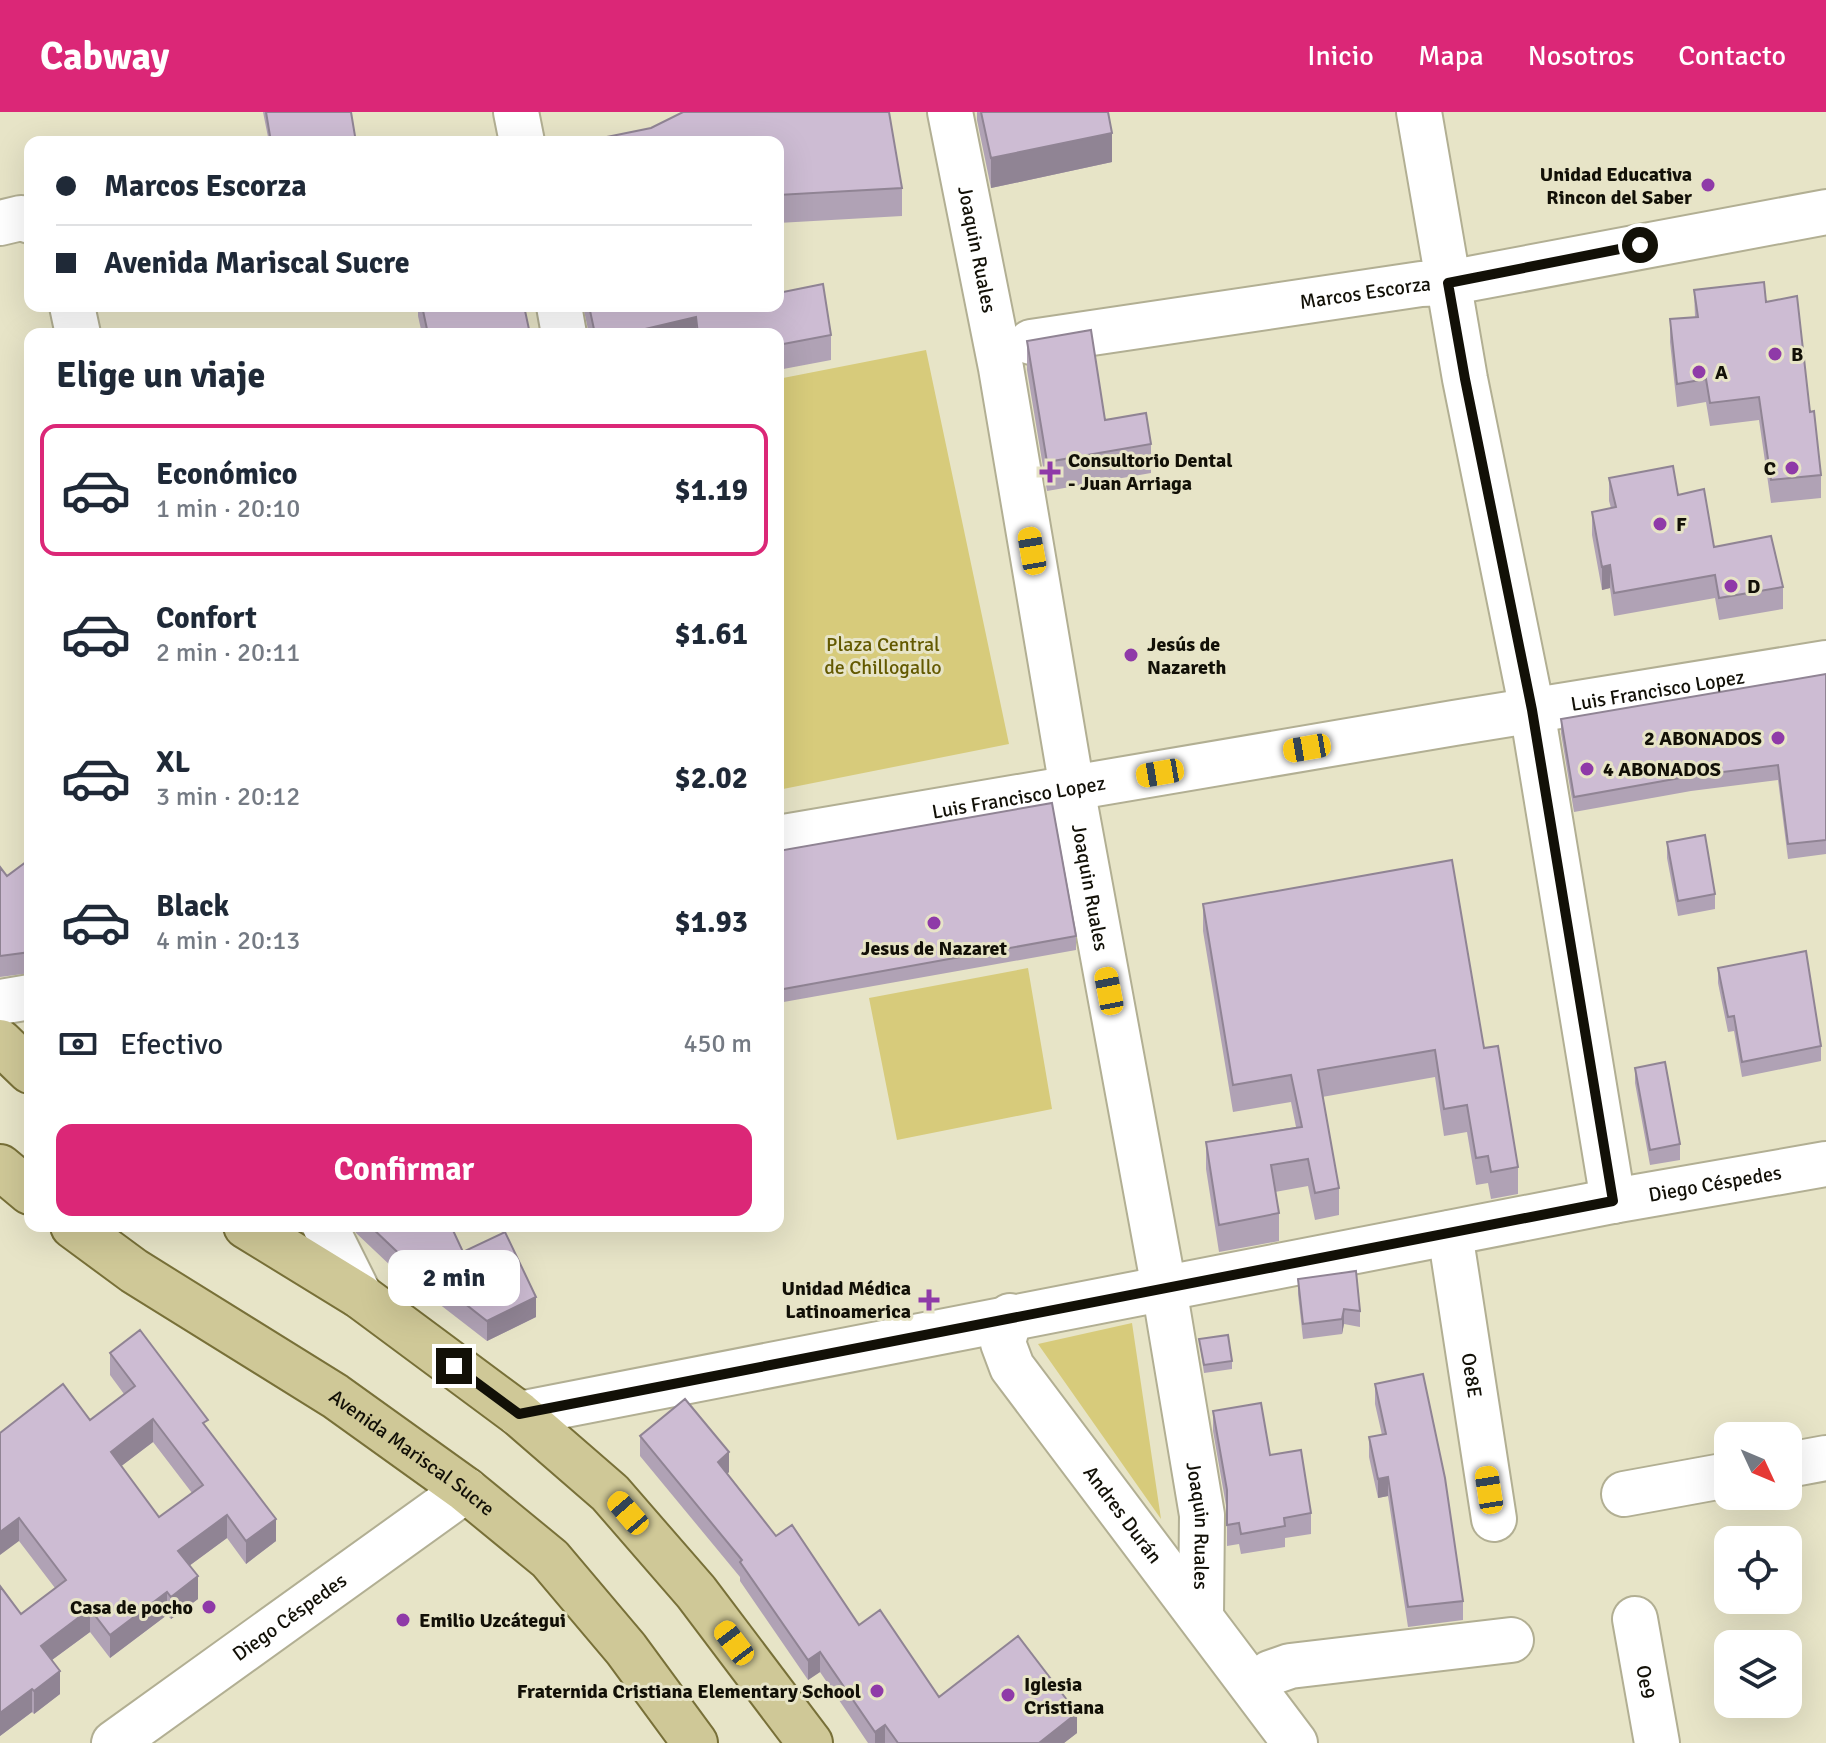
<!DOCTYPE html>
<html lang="es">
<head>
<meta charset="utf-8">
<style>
  body { margin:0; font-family:Signika,sans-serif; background:#f6f6f7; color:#1f2937; height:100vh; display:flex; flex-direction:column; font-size:30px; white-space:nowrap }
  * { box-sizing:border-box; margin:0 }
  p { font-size:26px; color:#747a83 }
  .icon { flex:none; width:44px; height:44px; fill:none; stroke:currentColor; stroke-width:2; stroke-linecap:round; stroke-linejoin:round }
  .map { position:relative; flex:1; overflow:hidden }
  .sheet { position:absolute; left:24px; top:216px; width:760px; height:904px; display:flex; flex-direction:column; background:#fff; border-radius:16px; box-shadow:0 8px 32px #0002 }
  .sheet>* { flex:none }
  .hud { position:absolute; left:24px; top:24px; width:760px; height:176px; border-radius:16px; box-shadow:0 8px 32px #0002; display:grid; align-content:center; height:176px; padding:0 32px; background:#fff }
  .needle { width:52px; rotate:134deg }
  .controls { position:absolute; left:1714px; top:1310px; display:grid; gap:16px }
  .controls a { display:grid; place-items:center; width:88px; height:88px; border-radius:16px; background:#fff; box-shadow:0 8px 32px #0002; font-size:40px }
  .end { position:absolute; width:36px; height:36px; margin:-18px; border:10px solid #121007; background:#fff; box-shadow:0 0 0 4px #fff }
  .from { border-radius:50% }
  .bubble { position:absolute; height:56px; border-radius:16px; background:#fff; box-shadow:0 8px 32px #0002; font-size:26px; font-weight:700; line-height:56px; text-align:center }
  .car { position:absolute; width:24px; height:48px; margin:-24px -12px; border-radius:10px; box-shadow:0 0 6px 2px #0007; background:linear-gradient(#f5c518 24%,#345 0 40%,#f5c518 0 76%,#345 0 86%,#f5c518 0) }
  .hud b { display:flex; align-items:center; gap:28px; height:76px; font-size:30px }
  .hud b+b { border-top:2px solid #e0e1e3 }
  .hud i { width:20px; height:20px; background:#1f2937 }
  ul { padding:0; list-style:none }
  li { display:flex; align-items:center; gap:24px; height:132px; margin:0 16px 12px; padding:0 16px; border:4px solid transparent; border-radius:16px }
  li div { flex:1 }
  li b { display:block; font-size:30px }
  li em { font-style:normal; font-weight:700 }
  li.current { border-color:#db2777 }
  li>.icon { width:72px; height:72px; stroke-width:1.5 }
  h2 { padding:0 32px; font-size:36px; line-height:96px }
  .pay { display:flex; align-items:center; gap:20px; height:88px; padding:0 32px; font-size:30px }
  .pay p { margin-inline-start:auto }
  .action { display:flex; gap:16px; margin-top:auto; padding:16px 32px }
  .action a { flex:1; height:92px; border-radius:16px; background:#db2777; color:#fff; font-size:32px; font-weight:700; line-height:92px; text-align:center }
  header { display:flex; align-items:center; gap:48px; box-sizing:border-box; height:112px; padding:0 40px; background:#db2777; color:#fff }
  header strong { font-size:38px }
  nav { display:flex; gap:44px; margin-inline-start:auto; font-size:28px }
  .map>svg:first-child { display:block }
</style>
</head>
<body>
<header>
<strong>Cabway</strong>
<nav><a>Inicio</a><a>Mapa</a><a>Nosotros</a><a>Contacto</a></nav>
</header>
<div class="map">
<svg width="1826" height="1631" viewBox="0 0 1826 1631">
  <rect width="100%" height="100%" fill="#e7e4c7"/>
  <path fill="#d7cb7b" d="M 926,238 L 1009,632 L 778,678 L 778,267 Z
    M 1028,856 L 1052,997 L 897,1028 L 869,886 Z
    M 1132,1211 L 1161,1407 L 1038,1232 Z"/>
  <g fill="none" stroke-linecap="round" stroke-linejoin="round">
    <defs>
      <g id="minor">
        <path d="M 516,0 L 522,30"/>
        <path id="s1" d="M 950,0 L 1001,256 L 1072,676 L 1164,1176 L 1202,1403 L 1201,1504"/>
        <path d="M 1419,0 L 1465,267 L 1532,598 L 1613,1089"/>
        <path d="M 0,111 L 21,106 L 30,109"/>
        <path d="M 72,194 L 78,222"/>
        <path d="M 559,194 L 564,222"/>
        <path id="s2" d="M 1031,230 L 1421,172 L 1448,171 L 1826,100"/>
        <path id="s3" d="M 778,726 L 1454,611 L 1826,551"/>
        <path d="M 0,890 L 30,885"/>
        <path d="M 325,1114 L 360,1184"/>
        <path id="s4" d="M 1450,1121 L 1494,1407"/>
        <path id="s5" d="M 1010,1204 L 1003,1231 L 1012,1255 L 1295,1631"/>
        <path id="s6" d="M 519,1302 L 1613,1089 L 1826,1052"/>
        <path d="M 1788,1353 L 1826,1346"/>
        <path d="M 1624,1382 L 1728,1363"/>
        <path id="s7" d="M 1635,1507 L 1657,1631"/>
        <path d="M 1254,1574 L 1270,1561 L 1290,1554 L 1511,1528"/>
        <path id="s8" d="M 114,1631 L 466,1378"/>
      </g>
      <g id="major">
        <path d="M 0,930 L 30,959"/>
        <path d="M 0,1055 L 30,1080"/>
        <path id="s9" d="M 73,1114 L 134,1159 L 335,1284 L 466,1378 L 550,1447 L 626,1537 L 695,1631"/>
        <path d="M 246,1114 L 360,1184 L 519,1302 L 610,1381 L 696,1480 L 810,1631"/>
      </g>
    </defs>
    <use href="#minor" stroke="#b2af93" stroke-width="48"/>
    <use href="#major" stroke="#787038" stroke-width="48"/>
    <use href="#minor" stroke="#fff" stroke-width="44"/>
    <use href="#major" stroke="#cfc897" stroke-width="44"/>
  </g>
  <path fill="#b0a2b5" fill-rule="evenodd" d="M 263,0 L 351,0 L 356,30 L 269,30 Z
    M 977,0 L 1108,0 L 1112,50 L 991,76 L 977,8 Z
    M 778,30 L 902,76 L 902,104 L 778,111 Z
    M 1694,178 L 1766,190 L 1810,300 L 1821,363 L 1821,386 L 1771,391 L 1759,308 L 1710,314 L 1706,290 L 1677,295 L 1670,230 L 1670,207 L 1695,205 Z
    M 418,194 L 524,194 L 530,222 L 422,222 L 418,204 Z
    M 583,194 L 778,194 L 831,223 L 831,248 L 778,258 L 778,222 L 589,222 Z
    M 1027,229 L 1105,308 L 1151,332 L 1151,361 L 1047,379 L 1027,258 Z
    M 1609,366 L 1678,383 L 1714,435 L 1783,475 L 1783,497 L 1719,508 L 1715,486 L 1614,504 L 1610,476 L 1602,478 L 1592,423 L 1592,400 L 1611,396 L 1609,389 Z
    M 1826,562 L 1826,742 L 1788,747 L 1778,668 L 1691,679 L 1574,700 L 1561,621 L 1561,607 Z
    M 1667,730 L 1715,782 L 1715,797 L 1678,804 L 1667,746 Z
    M 778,739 L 1076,824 L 1076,838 L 778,891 Z
    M 30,747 L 30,861 L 0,865 L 0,755 L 7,764 Z
    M 1203,792 L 1484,936 L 1518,1055 L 1518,1082 L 1491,1087 L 1488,1071 L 1476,1073 L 1467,1020 L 1444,1024 L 1435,965 L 1322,985 L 1339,1076 L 1339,1103 L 1315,1108 L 1308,1074 L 1275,1080 L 1279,1101 L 1279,1129 L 1219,1140 L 1206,1057 L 1206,1030 L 1296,1015 L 1291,990 L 1233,1000 L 1203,819 Z
    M 1718,856 L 1821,934 L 1821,949 L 1742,965 L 1734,919 L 1728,920 L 1718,871 Z
    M 1635,956 L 1680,1032 L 1680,1048 L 1650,1053 L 1635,971 Z
    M 352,1114 L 451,1114 L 463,1140 L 536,1205 L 487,1229 L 412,1171 L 410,1172 L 356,1121 Z
    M 1298,1167 L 1360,1199 L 1360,1215 L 1344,1212 L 1342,1222 L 1303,1227 L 1298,1182 Z
    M 1199,1227 L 1232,1249 L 1232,1257 L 1204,1261 Z
    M 110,1241 L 208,1317 L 276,1429 L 246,1452 L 227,1426 L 189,1454 L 198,1487 L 171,1507 L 167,1503 L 110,1546 L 90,1520 L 52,1548 L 60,1582 L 34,1602 L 32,1600 L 0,1624 L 0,1474 L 21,1502 L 55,1476 L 19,1429 L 0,1321 L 90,1308 L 124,1282 L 110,1263 ZM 153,1330 L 192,1381 L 159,1405 L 121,1354 Z
    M 1375,1272 L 1463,1489 L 1463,1508 L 1408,1515 L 1388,1384 L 1378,1386 L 1369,1345 L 1369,1325 L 1382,1323 L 1375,1292 Z
    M 1213,1299 L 1270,1343 L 1311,1401 L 1311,1422 L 1285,1426 L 1285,1435 L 1241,1442 L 1239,1432 L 1227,1434 L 1227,1399 L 1213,1319 Z
    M 640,1324 L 729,1360 L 727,1362 L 776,1424 L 859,1513 L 939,1585 L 1077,1621 L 1064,1631 L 868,1631 L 820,1560 L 808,1568 L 740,1469 L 740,1465 L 640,1344 Z"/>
  <path fill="#908494" d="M 1112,21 L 1112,50 L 991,76 L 991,46 Z
    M 696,205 L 696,222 L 624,222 Z
    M 1610,453 L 1610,476 L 1602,478 L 1602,455 Z
    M 412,1150 L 412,1171 L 410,1172 L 410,1152 Z
    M 536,1185 L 536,1205 L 487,1229 L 487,1209 Z
    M 1344,1197 L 1344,1212 L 1342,1222 L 1342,1207 Z
    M 153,1307 L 153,1330 L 111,1362 L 111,1340 Z
    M 729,1340 L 729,1360 L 718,1370 L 718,1350 Z
    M 1388,1365 L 1388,1384 L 1378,1386 L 1378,1367 Z
    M 227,1403 L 227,1426 L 178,1462 L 178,1439 Z
    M 19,1406 L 19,1429 L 0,1443 L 0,1420 Z
    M 276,1407 L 276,1429 L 246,1452 L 246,1429 Z
    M 198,1464 L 198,1487 L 171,1507 L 171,1485 Z
    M 167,1480 L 167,1503 L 110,1546 L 110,1523 Z
    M 90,1497 L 90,1520 L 41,1556 L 41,1534 Z
    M 820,1540 L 820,1560 L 808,1568 L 808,1548 Z
    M 60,1559 L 60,1582 L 34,1602 L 34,1579 Z
    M 32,1577 L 32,1600 L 0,1624 L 0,1601 Z
    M 1077,1601 L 1077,1621 L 1064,1631 L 1039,1631 Z
    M 885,1613 L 885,1631 L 875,1631 L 875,1620 Z"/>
  <path fill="#cdbcd3" stroke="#908494" stroke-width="2" fill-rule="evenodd" d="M 266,0 L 351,0 L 356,30 L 271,30 Z
    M 683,0 L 889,0 L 902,76 L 778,83 L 778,30 L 582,30 L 651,16 Z
    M 981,0 L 1108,0 L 1112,21 L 991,46 Z
    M 1764,170 L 1766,190 L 1797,184 L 1810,300 L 1814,299 L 1821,363 L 1771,368 L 1759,285 L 1710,291 L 1706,267 L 1677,272 L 1670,207 L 1698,205 L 1694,178 Z
    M 823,172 L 831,223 L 778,233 L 778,222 L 698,222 L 696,205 L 624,222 L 595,222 L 589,194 L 778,194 L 778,181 Z
    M 422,194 L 524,194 L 530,222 L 428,222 Z
    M 1091,218 L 1105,308 L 1146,301 L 1151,332 L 1047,350 L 1027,229 Z
    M 1673,354 L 1678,383 L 1704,377 L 1714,435 L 1771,424 L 1783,475 L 1719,486 L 1715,463 L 1614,481 L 1610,453 L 1602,455 L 1592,400 L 1616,395 L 1609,366 Z
    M 1826,562 L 1826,728 L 1788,732 L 1778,653 L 1691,664 L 1574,685 L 1561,607 Z
    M 1052,691 L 1076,824 L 778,878 L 778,739 Z
    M 1705,723 L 1715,782 L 1678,789 L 1667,730 Z
    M 30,747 L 30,840 L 0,844 L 0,755 L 7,764 Z
    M 1452,748 L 1484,936 L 1498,934 L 1518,1055 L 1491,1060 L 1488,1044 L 1476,1046 L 1467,993 L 1444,997 L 1435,938 L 1318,958 L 1339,1076 L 1315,1081 L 1308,1047 L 1271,1053 L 1279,1101 L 1219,1113 L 1206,1030 L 1302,1015 L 1291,963 L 1233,973 L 1203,792 Z
    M 1806,839 L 1821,934 L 1742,950 L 1734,904 L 1728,905 L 1718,856 Z
    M 1665,950 L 1680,1032 L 1650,1038 L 1635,956 Z
    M 370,1114 L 451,1114 L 463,1140 L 505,1120 L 536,1185 L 487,1209 L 412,1150 L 410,1152 Z
    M 1356,1159 L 1360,1199 L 1344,1197 L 1342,1207 L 1303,1212 L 1298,1167 Z
    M 140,1218 L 208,1308 L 203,1311 L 276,1407 L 246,1429 L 227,1403 L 178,1439 L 198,1464 L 171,1485 L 167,1480 L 110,1523 L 90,1497 L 41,1534 L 60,1559 L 34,1579 L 32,1577 L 0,1601 L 0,1474 L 21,1502 L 66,1468 L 19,1406 L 0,1420 L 0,1321 L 63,1272 L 90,1308 L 135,1274 L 110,1241 ZM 153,1307 L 203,1373 L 159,1405 L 111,1340 Z
    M 1228,1223 L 1232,1249 L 1204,1253 L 1199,1227 Z
    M 1423,1262 L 1445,1366 L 1463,1489 L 1408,1495 L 1388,1365 L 1378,1367 L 1369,1325 L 1386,1322 L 1375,1272 Z
    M 685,1287 L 729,1340 L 718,1350 L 776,1424 L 792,1413 L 859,1513 L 880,1498 L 939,1585 L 1018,1524 L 1077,1601 L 1039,1631 L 898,1631 L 885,1613 L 875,1620 L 820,1540 L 808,1548 L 740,1450 L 742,1448 L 640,1324 Z
    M 1261,1291 L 1270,1343 L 1301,1338 L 1311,1401 L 1284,1406 L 1285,1414 L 1241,1422 L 1239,1411 L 1227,1413 L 1227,1378 L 1213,1299 Z"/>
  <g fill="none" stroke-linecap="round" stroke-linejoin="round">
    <path stroke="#121007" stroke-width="10" d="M 454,1254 L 519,1302 L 1613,1089 L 1532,598 L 1465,267 L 1448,171 L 1640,133"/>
  </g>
  <g fill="#8f3aa8" stroke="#e7e4c7" stroke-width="3">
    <circle cx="1708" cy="73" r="8"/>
    <circle cx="1775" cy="242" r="8"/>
    <circle cx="1699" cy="260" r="8"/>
    <circle cx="1792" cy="356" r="8"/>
    <path d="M1046 348h8v8h8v8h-8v8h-8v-8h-8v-8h8z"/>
    <circle cx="1660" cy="412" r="8"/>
    <circle cx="1731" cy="474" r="8"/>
    <circle cx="1131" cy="543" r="8"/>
    <circle cx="1778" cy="626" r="8"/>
    <circle cx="1587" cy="657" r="8"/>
    <circle cx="934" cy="811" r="8"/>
    <path d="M925 1176h8v8h8v8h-8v8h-8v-8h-8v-8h8z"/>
    <circle cx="209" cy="1495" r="8"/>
    <circle cx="403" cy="1508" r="8"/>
    <circle cx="877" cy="1579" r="8"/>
    <circle cx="1008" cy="1583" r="8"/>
  </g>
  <g text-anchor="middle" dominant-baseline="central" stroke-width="6" stroke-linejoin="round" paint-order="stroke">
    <g font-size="20" font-weight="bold" fill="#121007" stroke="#e7e4c7" text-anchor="start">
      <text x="1692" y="62" text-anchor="end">Unidad Educativa<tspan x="1692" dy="23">Rincon del Saber</tspan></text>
      <text x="1791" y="242">B</text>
      <text x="1715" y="260">A</text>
      <text x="1068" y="348">Consultorio Dental<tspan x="1068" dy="23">- Juan Arriaga</tspan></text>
      <text x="1776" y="356" text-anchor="end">C</text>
      <text x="1676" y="412">F</text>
      <text x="1747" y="474">D</text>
      <text x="1147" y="532">Jesús de<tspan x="1147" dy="23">Nazareth</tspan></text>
      <text x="1762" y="626" text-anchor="end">2 ABONADOS</text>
      <text x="1603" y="657">4 ABONADOS</text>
      <text x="934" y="836" text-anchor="middle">Jesus de Nazaret</text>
      <text x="911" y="1176" text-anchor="end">Unidad Médica<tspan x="911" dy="23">Latinoamerica</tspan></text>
      <text x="193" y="1495" text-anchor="end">Casa de pocho</text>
      <text x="419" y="1508">Emilio Uzcátegui</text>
      <text x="1024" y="1572">Iglesia<tspan x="1024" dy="23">Cristiana</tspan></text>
      <text x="861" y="1579" text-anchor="end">Fraternida Cristiana Elementary School</text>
    </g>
    <g font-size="20" fill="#121007" stroke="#e7e4c7">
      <text stroke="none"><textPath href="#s1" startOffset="140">Joaquin Ruales</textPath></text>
      <text stroke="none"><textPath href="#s2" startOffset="338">Marcos Escorza</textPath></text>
      <text stroke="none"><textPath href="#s3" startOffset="892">Luis Francisco Lopez</textPath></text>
      <text stroke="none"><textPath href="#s3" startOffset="244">Luis Francisco Lopez</textPath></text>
      <text stroke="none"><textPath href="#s1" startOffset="788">Joaquin Ruales</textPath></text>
      <text stroke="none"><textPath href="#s6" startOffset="1218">Diego Céspedes</textPath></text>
      <text stroke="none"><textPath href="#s4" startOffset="144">Oe8E</textPath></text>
      <text stroke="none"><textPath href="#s9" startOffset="408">Avenida Mariscal Sucre</textPath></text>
      <text stroke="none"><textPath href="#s5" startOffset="238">Andres Durán</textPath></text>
      <text stroke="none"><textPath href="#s1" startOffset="1436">Joaquin Ruales</textPath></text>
      <text stroke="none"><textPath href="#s8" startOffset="216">Diego Céspedes</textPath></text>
      <text stroke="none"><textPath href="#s7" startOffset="64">Oe9</textPath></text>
    </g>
    <g font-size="20" fill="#635900" stroke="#e7e4c7">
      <text x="883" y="532">Plaza Central<tspan x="883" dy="23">de Chillogallo</tspan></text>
    </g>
  </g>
</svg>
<div class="controls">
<a><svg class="needle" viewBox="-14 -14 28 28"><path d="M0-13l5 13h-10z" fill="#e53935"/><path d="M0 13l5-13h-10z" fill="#747a83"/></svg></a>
<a><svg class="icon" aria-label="locate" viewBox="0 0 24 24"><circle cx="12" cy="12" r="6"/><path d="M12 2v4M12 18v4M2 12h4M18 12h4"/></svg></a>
<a><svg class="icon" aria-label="layers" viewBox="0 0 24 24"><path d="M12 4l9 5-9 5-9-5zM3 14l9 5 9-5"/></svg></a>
</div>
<i class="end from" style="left:1640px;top:133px"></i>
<i class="end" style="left:454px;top:1254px"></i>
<div class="bubble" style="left:388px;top:1138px;width:132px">2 min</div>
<i class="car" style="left:1032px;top:439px;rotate:350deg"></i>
<i class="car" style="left:1307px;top:636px;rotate:260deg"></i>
<i class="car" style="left:1160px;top:661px;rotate:260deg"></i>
<i class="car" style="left:1109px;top:879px;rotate:349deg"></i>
<i class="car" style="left:1489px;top:1378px;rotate:351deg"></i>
<i class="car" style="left:628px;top:1401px;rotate:319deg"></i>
<i class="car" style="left:734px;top:1531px;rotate:323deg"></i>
<div class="hud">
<b><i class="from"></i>Marcos Escorza</b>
<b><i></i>Avenida Mariscal Sucre</b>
</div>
<section class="sheet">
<h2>Elige un viaje</h2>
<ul>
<li class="current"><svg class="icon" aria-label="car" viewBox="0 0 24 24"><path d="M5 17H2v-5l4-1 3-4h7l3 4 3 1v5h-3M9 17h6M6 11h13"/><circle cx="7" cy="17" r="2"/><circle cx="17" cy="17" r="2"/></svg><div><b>Económico</b><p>1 min · 20:10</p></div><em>$1.19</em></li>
<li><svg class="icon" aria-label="car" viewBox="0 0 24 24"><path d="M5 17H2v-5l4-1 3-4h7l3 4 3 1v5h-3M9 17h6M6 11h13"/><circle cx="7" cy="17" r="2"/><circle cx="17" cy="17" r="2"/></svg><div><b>Confort</b><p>2 min · 20:11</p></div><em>$1.61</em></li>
<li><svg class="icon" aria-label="car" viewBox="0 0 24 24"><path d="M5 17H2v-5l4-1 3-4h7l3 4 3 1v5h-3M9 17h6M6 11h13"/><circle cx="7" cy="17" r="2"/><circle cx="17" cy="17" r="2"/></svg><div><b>XL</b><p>3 min · 20:12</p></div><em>$2.02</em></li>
<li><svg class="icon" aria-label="car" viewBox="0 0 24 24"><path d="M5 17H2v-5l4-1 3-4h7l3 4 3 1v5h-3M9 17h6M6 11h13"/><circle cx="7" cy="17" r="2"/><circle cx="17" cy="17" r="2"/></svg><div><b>Black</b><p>4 min · 20:13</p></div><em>$1.93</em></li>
</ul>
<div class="pay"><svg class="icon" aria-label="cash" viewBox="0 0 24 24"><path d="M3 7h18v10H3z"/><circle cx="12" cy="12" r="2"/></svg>Efectivo<p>450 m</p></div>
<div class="action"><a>Confirmar</a></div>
</section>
</div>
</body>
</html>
